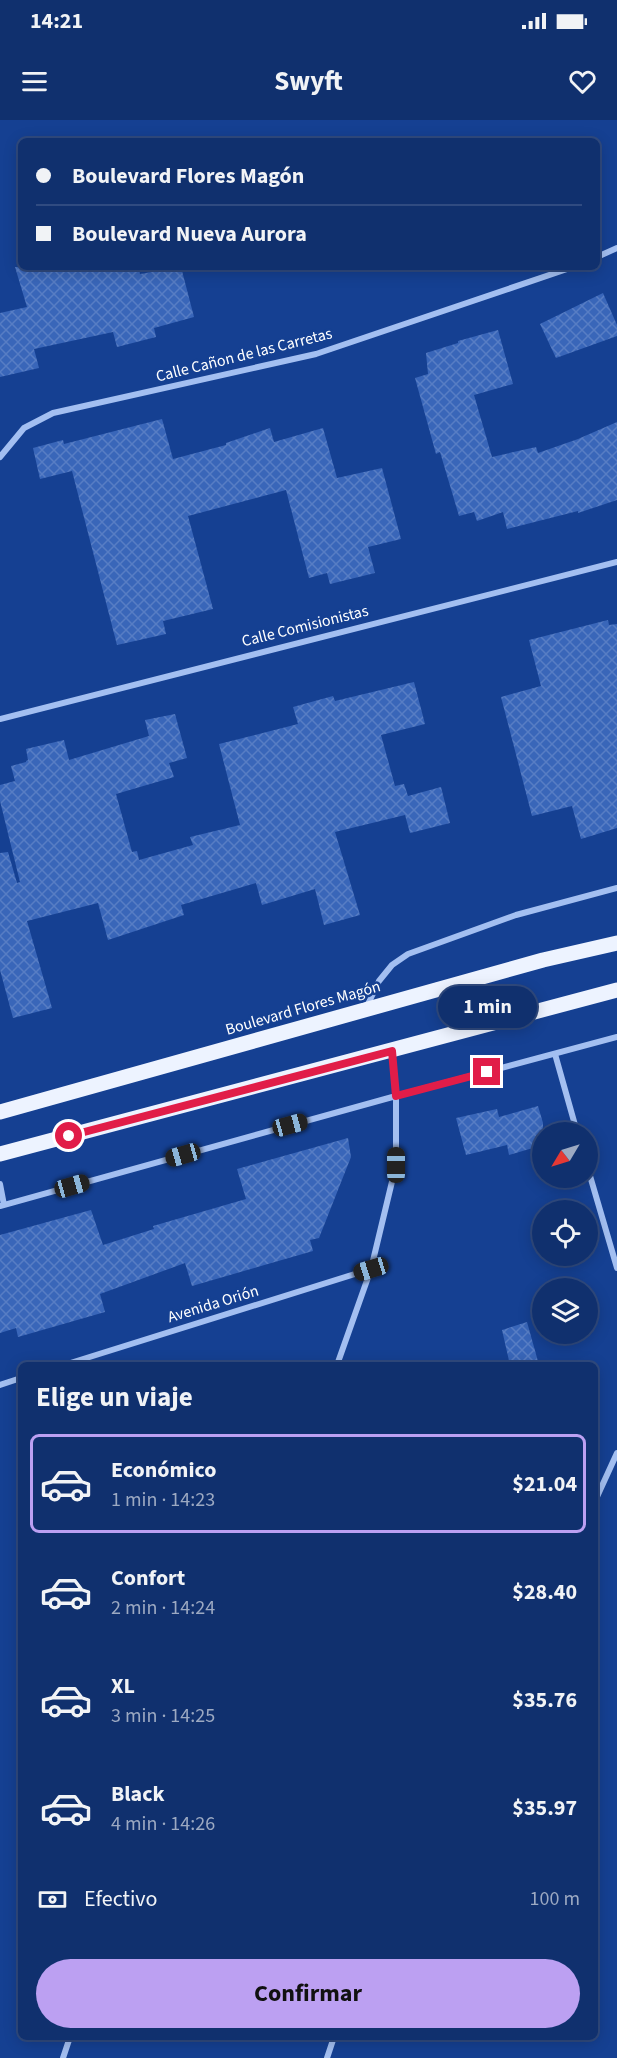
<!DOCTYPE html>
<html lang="es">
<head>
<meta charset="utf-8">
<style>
  body { margin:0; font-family:"Source Sans 3",sans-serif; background:#193873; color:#f1f3f6; height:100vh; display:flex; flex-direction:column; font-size:22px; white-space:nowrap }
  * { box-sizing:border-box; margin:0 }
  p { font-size:20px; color:#9ca9c2 }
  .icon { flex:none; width:33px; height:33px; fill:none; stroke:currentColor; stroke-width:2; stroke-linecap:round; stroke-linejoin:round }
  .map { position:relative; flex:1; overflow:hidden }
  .side { position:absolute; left:18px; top:1242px; width:580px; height:678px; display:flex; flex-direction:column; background:#10306e; border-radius:9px; box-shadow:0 3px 15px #0003,0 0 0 2px #304b81 }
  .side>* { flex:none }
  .guide { position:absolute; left:18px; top:18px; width:582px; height:132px; border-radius:9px; box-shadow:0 3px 15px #0003,0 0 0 2px #304b81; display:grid; align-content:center; height:132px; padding:0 18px; background:#10306e }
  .needle { width:39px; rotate:232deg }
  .controls { position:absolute; left:532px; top:1002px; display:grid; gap:12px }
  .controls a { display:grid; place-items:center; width:66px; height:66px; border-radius:50%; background:#10306e; box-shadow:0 3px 15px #0003,0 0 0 2px #304b81; font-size:30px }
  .end { position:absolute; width:27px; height:27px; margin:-14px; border:8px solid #e11d48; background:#fff; box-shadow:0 0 0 3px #fff }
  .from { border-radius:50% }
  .bubble { position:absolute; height:42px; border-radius:21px; background:#10306e; box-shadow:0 3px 15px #0003,0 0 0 2px #304b81; font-size:20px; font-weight:700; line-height:42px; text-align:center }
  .car { position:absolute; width:18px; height:36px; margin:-18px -9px; border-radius:8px; box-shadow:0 0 4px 2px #0007; background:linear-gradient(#222 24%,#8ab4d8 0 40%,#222 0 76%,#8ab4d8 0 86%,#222 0) }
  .guide b { display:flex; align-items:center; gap:21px; height:57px; font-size:22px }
  .guide b+b { border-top:2px solid #304b81 }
  .guide i { width:15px; height:15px; background:#f1f3f6 }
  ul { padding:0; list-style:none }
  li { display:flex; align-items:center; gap:18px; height:99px; margin:0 12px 9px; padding:0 6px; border:3px solid transparent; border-radius:9px }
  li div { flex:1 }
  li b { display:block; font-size:22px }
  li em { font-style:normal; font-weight:700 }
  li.current { border-color:#bca0f2 }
  li>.icon { width:54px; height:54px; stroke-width:1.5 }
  h2 { padding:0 18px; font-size:27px; line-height:72px }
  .pay { display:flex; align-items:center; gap:15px; height:66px; padding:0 18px; font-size:22px }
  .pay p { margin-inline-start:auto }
  .button { display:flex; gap:12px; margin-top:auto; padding:12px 18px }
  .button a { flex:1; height:69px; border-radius:36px; background:#bca0f2; color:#111; font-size:24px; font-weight:700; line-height:69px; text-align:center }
  .status { display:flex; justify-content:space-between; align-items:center; height:42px; padding:0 30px; background:#10306e; direction:ltr }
  .status svg { height:16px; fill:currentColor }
  header { display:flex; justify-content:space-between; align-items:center; height:78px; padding:0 18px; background:#10306e; font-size:27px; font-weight:700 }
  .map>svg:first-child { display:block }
</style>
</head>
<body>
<div class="status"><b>14:21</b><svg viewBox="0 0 49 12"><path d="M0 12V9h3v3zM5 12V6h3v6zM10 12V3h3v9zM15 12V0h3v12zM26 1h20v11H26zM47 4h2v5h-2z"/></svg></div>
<header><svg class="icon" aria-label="menu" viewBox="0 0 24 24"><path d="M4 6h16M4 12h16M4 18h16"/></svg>Swyft<svg class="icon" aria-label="heart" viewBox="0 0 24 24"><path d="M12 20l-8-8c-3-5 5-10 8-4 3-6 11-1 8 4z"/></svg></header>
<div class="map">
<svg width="617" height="1938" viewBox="0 0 617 1938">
  <defs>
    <pattern id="building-cross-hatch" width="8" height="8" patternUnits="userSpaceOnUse" patternTransform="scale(1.5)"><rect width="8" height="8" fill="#3966b9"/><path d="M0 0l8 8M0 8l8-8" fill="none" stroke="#577dc4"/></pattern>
  </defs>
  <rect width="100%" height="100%" fill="#154092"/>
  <path fill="url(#building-cross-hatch)" d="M 15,147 L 138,147 L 140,154 L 181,147 L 194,197 L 154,208 L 156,217 L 117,227 L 113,212 L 34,229 L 39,248 L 0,257 L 0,193 L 27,187 Z
    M 603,173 L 617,205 L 617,216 L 556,238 L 540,204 Z
    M 498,210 L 513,264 L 474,275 L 492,337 L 536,327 L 538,333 L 578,319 L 617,302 L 617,380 L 578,393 L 578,391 L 507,409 L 503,392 L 477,401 L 474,392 L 459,396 L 440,332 L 436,334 L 415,258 L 428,254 L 426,233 L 458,223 L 458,221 Z
    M 162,299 L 173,339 L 226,325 L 226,323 L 270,308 L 274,322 L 323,308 L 337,358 L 382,348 L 401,419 L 368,427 L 375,453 L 330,464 L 327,453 L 309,458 L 286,370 L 188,396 L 213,489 L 163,501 L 166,514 L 117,525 L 72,351 L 40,359 L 33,328 L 63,320 L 64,324 Z
    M 608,500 L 609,505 L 617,504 L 617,708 L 581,719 L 572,686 L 532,696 L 501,577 L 541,566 L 529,520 Z
    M 414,562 L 425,604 L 381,615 L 395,666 L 404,664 L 408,676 L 441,667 L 450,703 L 410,713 L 405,695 L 335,712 L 360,795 L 324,805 L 315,769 L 262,785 L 256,763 L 181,785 L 184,795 L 108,820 L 98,783 L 27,801 L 52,888 L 13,898 L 0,850 L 0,733 L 8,732 L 17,763 L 20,762 L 0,681 L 0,665 L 15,661 L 11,646 L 26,642 L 26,641 L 28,640 L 26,629 L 64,620 L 69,640 L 149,616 L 145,600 L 175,594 L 187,638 L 169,643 L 174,657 L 116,674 L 132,732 L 137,731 L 139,740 L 193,725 L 190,717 L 240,705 L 219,624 L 298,604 L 293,587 L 333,576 L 335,581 Z
    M 538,986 L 543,1003 L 543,1025 L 509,1035 L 507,1025 L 466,1035 L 456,998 L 497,989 L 499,997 Z
    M 348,1018 L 351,1037 L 319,1118 L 310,1120 L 313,1131 L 192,1166 L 185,1143 L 100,1174 L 105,1192 L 18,1217 L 16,1208 L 0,1213 L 0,1115 L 91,1090 L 103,1125 L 154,1109 L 153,1106 L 246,1079 L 237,1049 Z
    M 527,1202 L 539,1245 L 510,1245 L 502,1210 Z"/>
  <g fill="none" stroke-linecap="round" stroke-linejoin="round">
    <path stroke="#a3bff1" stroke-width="6" d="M 597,137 L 617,128
      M 0,337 L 24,308 L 53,293 L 316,234 L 573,147
      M 0,599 L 617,442
      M 367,886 L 379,861 L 392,845 L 408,834 L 516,795 L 617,768
      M 555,934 L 577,1012
      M 588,1049 L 617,1148
      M 0,1064 L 4,1085
      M 0,1086 L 396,976 L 617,917
      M 64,1245 L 371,1149
      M 337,1245 L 371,1149 L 396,1045 L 396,976 L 392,931
      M 0,1265 L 21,1258
      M 596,1379 L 617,1333
      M 63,1938 L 70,1917
      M 327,1938 L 334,1917"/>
    <path stroke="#edf3ff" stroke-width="15" d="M 0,992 L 543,840 L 617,823
      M 0,1034 L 617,870"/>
  </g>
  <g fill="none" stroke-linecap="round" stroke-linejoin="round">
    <path stroke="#e11d48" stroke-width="8" d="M 69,1016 L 392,931 L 396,976 L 487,952"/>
  </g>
  <g text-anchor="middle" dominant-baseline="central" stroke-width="5" stroke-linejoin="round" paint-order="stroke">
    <g font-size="16" fill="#fff" stroke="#154092">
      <text transform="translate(244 235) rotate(-14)">Calle Cañon de las Carretas</text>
      <text transform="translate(305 506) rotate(-14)">Calle Comisionistas</text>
      <text transform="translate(303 888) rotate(-16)">Boulevard Flores Magón</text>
      <text transform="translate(213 1184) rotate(-17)">Avenida Orión</text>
    </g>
  </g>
</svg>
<div class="controls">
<a><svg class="needle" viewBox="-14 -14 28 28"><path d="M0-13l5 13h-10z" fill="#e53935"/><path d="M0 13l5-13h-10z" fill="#9ca9c2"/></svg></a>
<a><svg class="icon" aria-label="locate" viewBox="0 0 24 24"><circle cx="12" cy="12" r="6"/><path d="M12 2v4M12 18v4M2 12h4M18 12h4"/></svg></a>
<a><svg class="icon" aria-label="layers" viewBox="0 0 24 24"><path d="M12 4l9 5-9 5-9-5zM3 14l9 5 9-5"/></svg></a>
</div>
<i class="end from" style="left:69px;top:1016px"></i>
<i class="end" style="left:487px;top:952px"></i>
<div class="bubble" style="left:438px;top:866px;width:99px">1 min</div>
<i class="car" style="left:290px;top:1005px;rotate:75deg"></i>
<i class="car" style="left:183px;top:1035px;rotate:254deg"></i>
<i class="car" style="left:396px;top:1045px;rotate:0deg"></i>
<i class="car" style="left:72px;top:1066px;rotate:74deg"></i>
<i class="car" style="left:371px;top:1149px;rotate:253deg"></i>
<div class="guide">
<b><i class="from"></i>Boulevard Flores Magón</b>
<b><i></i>Boulevard Nueva Aurora</b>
</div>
<section class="side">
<h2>Elige un viaje</h2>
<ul>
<li class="current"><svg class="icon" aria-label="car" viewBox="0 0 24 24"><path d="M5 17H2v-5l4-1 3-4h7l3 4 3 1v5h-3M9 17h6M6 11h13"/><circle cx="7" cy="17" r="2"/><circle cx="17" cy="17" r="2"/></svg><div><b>Económico</b><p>1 min · 14:23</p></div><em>$21.04</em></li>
<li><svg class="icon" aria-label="car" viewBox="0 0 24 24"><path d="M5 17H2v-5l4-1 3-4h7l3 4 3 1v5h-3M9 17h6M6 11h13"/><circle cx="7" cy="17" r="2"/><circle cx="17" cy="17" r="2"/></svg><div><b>Confort</b><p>2 min · 14:24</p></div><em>$28.40</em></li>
<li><svg class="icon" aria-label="car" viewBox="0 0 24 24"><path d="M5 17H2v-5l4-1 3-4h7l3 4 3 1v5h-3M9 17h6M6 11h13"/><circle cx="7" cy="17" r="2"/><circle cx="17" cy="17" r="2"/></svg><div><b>XL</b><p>3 min · 14:25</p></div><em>$35.76</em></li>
<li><svg class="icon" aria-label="car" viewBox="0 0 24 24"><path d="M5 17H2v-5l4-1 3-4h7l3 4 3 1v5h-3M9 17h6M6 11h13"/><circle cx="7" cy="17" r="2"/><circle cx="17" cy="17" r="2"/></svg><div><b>Black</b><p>4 min · 14:26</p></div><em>$35.97</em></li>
</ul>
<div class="pay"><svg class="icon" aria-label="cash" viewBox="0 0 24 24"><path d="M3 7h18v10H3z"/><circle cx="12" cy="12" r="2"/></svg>Efectivo<p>100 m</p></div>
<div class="button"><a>Confirmar</a></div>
</section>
</div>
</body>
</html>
